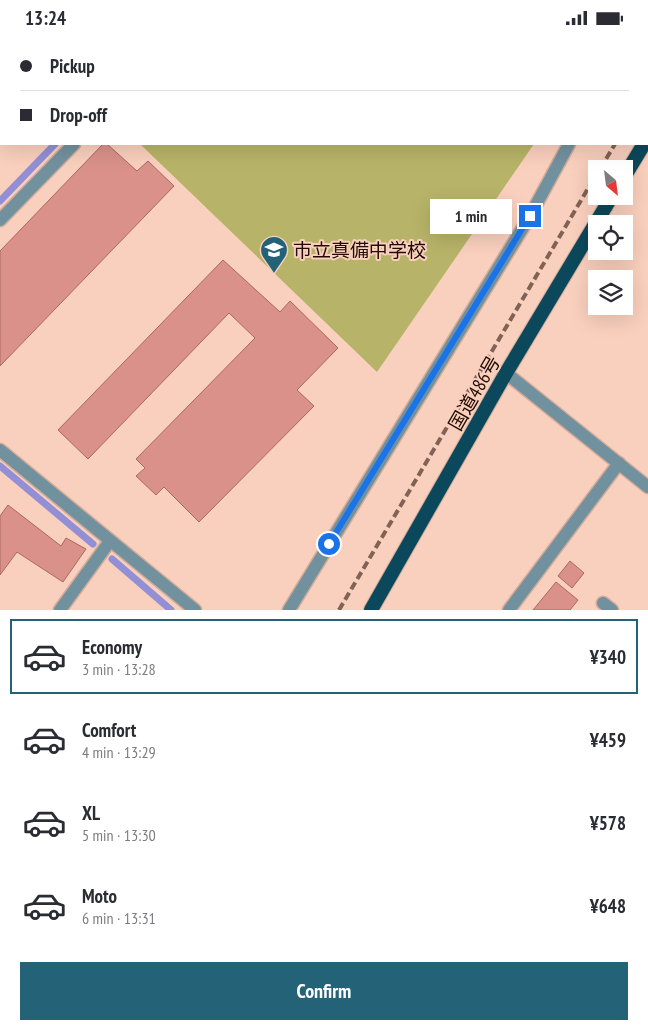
<!DOCTYPE html>
<html lang="en">
<head>
<meta charset="utf-8">
<style>
  body { margin:0; font-family:"PT Sans Narrow","Noto Sans JP",sans-serif; background:#f2f2f3; color:#2b2b33; height:100vh; display:flex; flex-direction:column; font-size:19px; white-space:nowrap }
  * { box-sizing:border-box; margin:0 }
  p { font-size:16px; color:#7c7c81 }
  .icon { flex:none; width:28px; height:28px; fill:none; stroke:currentColor; stroke-width:2; stroke-linecap:round; stroke-linejoin:round }
  .map { position:relative; height:575px; overflow:hidden }
  .side { display:flex; flex-direction:column; background:#fff; flex:1 }
  .side>* { flex:none }
  .top-card { position:absolute; left:0px; top:0px; width:649px; height:110px; box-shadow:0 5px 20px #0002; display:grid; align-content:center; height:110px; padding:0 20px; background:#fff }
  .needle { width:32px; rotate:152deg }
  .controls { position:absolute; left:588px; top:125px; display:grid; gap:10px }
  .controls a { display:grid; place-items:center; width:45px; height:45px; border-radius:0px; background:#fff; box-shadow:0 5px 20px #0002; font-size:25px }
  .end { position:absolute; width:22px; height:22px; margin:-11px; border:6px solid #1a73e8; background:#fff; box-shadow:0 0 0 2px #fff }
  .from { border-radius:50% }
  .bubble { position:absolute; height:35px; border-radius:0px; background:#fff; box-shadow:0 5px 20px #0002; font-size:16px; font-weight:700; line-height:35px; text-align:center }
  .top-card b { display:flex; align-items:center; gap:18px; height:48px; font-size:19px }
  .top-card b+b { border-top:1px solid #e1e1e2 }
  .top-card i { width:12px; height:12px; background:#2b2b33 }
  ul { padding:9px 0 0; list-style:none }
  li { display:flex; align-items:center; gap:15px; height:75px; margin:0 10px 8px; padding:0 10px; border:2px solid transparent; border-radius:0px }
  li div { flex:1 }
  li b { display:block; font-size:19px }
  li em { font-style:normal; font-weight:700 }
  li.on { border-color:#246278 }
  li>.icon { width:45px; height:45px; stroke-width:1.5 }
  .button { display:flex; gap:10px; margin-top:auto; padding:10px 20px }
  .button a { flex:1; height:58px; border-radius:0px; background:#246278; color:#fff; font-size:20px; font-weight:700; line-height:58px; text-align:center }
  .status { display:flex; justify-content:space-between; align-items:center; height:35px; padding:0 25px; background:#fff; direction:ltr }
  .status svg { height:14px; fill:currentColor }
  .map>svg:first-child { display:block }
</style>
</head>
<body>
<div class="status"><b>13:24</b><svg viewBox="0 0 49 12"><path d="M0 12V9h3v3zM5 12V6h3v6zM10 12V3h3v9zM15 12V0h3v12zM26 1h20v11H26zM47 4h2v5h-2z"/></svg></div>
<div class="map">
<svg width="648" height="575" viewBox="0 0 648 575">
  <rect width="100%" height="100%" fill="#f9cfbd"/>
  <path fill="#b7b368" d="M 236,0 L 506,0 L 507,1 L 235,1 Z
    M 140,109 L 534,109 L 377,337 Z"/>
  <g fill="none" stroke-linecap="round" stroke-linejoin="round">
    <path stroke="#928fd4" stroke-width="7" d="M 158,1 L 160,0
      M 0,166 L 55,109
      M 0,431 L 93,509
      M 112,524 L 171,575"/>
  </g>
  <path fill="#d9918a" stroke="#ac6862" d="M 103,109 L 107,109 L 137,136 L 148,126 L 174,151 L 0,331 L 0,216 Z
    M 223,225 L 280,277 L 290,266 L 338,313 L 297,355 L 314,371 L 199,487 L 164,452 L 156,460 L 136,441 L 145,433 L 136,424 L 255,303 L 229,278 L 88,424 L 58,395 Z
    M 8,470 L 61,511 L 66,503 L 86,514 L 63,547 L 17,517 L 0,540 L 0,481 Z
    M 570,526 L 584,538 L 572,553 L 558,541 Z
    M 556,547 L 578,565 L 570,575 L 533,575 Z"/>
  <g fill="none" stroke-linecap="round" stroke-linejoin="round">
    <defs>
      <path id="minor" d="M 535,0 L 536,1
        M 177,1 L 178,0
        M 628,1 L 629,0
        M 0,185 L 74,109
        M 506,338 L 648,452
        M 0,415 L 195,575
        M 603,568 L 612,575
        M 60,575 L 110,506
        M 289,575 L 530,181 L 569,109
        M 509,575 L 619,428"/>
      <path id="trunk" d="M 624,142 L 644,109
        M 371,575 L 506,338 L 612,161"/>
    </defs>
    <use href="#minor" stroke="#d2ac9b" stroke-width="15"/>
    <use href="#trunk" stroke="#d2ac9b" stroke-width="16"/>
    <use href="#minor" stroke="#72919e" stroke-width="12"/>
    <use href="#trunk" stroke="#0c485b" stroke-width="14"/>
    <path stroke="#826255" stroke-width="4" stroke-dasharray="8 4" stroke-linecap="butt" d="M 648,55 L 648,54
      M 600,134 L 615,109
      M 339,575 L 596,140"/>
  </g>
  <g fill="none" stroke-linecap="round" stroke-linejoin="round">
    <path stroke="#1a73e8" stroke-width="6" d="M 329,509 L 530,181"/>
  </g>
  <defs>
    <symbol id="school-pin" viewBox="-11 -11 22 30"><path d="M0 17L-7.5 6A9.5 9.5 0 1 1 7.5 6Z" fill="#246278" stroke="#f9cfbd"/><path d="M0-5L7-2L0 1L-7-2ZM-4 1L0 2.5L4 1V4Q0 6-4 4Z" fill="#fff"/></symbol>
  </defs>
  <g fill-rule="evenodd">
    <use href="#school-pin" x="258" y="199" width="32" height="43"/>
  </g>
  <g text-anchor="middle" dominant-baseline="central" stroke-width="4" stroke-linejoin="round" paint-order="stroke">
    <g font-size="19" fill="#220b02" stroke="#f9cfbd" text-anchor="start">
      <text x="293" y="215">市立真備中学校</text>
    </g>
    <g font-size="19" fill="#220b02" stroke="#f9cfbd">
      <text transform="translate(474 358) rotate(-60)">国道486号</text>
    </g>
  </g>
</svg>
<div class="controls">
<a><svg class="needle" viewBox="-14 -14 28 28"><path d="M0-13l5 13h-10z" fill="#e53935"/><path d="M0 13l5-13h-10z" fill="#7c7c81"/></svg></a>
<a><svg class="icon" aria-label="locate" viewBox="0 0 24 24"><circle cx="12" cy="12" r="6"/><path d="M12 2v4M12 18v4M2 12h4M18 12h4"/></svg></a>
<a><svg class="icon" aria-label="layers" viewBox="0 0 24 24"><path d="M12 4l9 5-9 5-9-5zM3 14l9 5 9-5"/></svg></a>
</div>
<i class="end from" style="left:329px;top:509px"></i>
<i class="end" style="left:530px;top:181px"></i>
<div class="bubble" style="left:430px;top:164px;width:82px">1 min</div>
<div class="top-card">
<b><i class="from"></i>Pickup</b>
<b><i></i>Drop-off</b>
</div>
</div>
<section class="side">
<ul>
<li class="on"><svg class="icon" aria-label="car" viewBox="0 0 24 24"><path d="M5 17H2v-5l4-1 3-4h7l3 4 3 1v5h-3M9 17h6M6 11h13"/><circle cx="7" cy="17" r="2"/><circle cx="17" cy="17" r="2"/></svg><div><b>Economy</b><p>3 min · 13:28</p></div><em>¥340</em></li>
<li><svg class="icon" aria-label="car" viewBox="0 0 24 24"><path d="M5 17H2v-5l4-1 3-4h7l3 4 3 1v5h-3M9 17h6M6 11h13"/><circle cx="7" cy="17" r="2"/><circle cx="17" cy="17" r="2"/></svg><div><b>Comfort</b><p>4 min · 13:29</p></div><em>¥459</em></li>
<li><svg class="icon" aria-label="car" viewBox="0 0 24 24"><path d="M5 17H2v-5l4-1 3-4h7l3 4 3 1v5h-3M9 17h6M6 11h13"/><circle cx="7" cy="17" r="2"/><circle cx="17" cy="17" r="2"/></svg><div><b>XL</b><p>5 min · 13:30</p></div><em>¥578</em></li>
<li><svg class="icon" aria-label="car" viewBox="0 0 24 24"><path d="M5 17H2v-5l4-1 3-4h7l3 4 3 1v5h-3M9 17h6M6 11h13"/><circle cx="7" cy="17" r="2"/><circle cx="17" cy="17" r="2"/></svg><div><b>Moto</b><p>6 min · 13:31</p></div><em>¥648</em></li>
</ul>
<div class="button"><a>Confirm</a></div>
</section>
</body>
</html>
